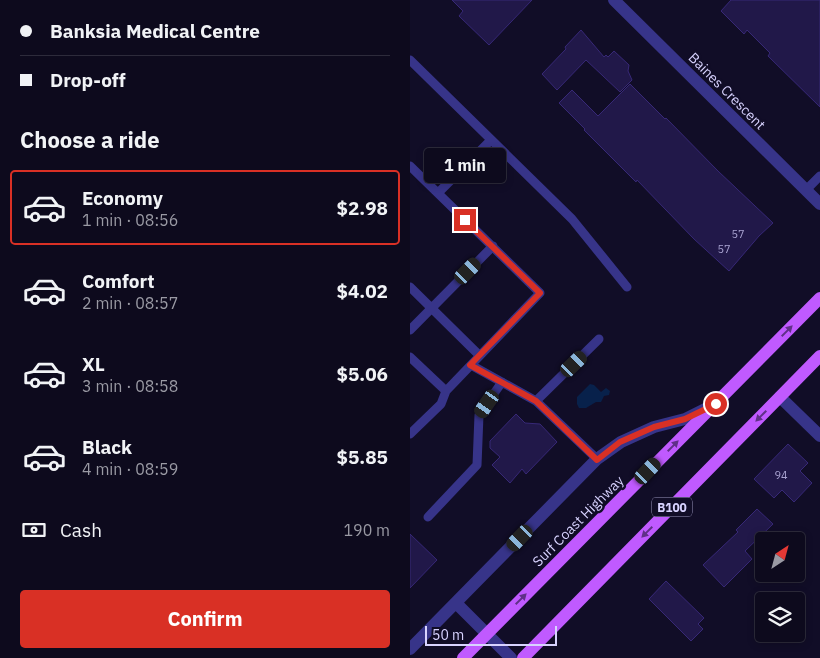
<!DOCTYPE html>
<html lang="en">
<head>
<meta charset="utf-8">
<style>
  body { margin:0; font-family:"IBM Plex Sans",sans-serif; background:#1b182a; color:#f1f3f6; height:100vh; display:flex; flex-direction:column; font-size:19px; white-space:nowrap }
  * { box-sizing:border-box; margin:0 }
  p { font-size:16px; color:#9a9aa4 }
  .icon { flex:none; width:28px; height:28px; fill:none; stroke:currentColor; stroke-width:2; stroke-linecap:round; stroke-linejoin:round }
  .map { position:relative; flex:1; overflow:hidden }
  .side { display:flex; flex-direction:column; background:#0d0a1d; width:410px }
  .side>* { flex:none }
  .guide { display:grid; align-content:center; height:110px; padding:0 20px; background:#0d0a1d }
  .needle { width:32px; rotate:36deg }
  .controls { position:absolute; left:345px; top:532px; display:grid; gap:10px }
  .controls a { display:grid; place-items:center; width:50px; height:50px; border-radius:5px; background:#0d0a1d; box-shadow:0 2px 8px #0003,0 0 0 1px #2d2b3b; font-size:25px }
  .scale { position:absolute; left:15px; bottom:12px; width:132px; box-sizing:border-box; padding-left:5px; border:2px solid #d8d3ff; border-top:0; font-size:14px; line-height:18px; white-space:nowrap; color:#d8d3ff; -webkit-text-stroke:4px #110d27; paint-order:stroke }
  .end { position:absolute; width:22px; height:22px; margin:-11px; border:6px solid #d93025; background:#fff; box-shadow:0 0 0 2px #fff }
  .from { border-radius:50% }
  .bubble { position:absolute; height:35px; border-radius:5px; background:#0d0a1d; box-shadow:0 2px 8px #0003,0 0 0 1px #2d2b3b; font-size:16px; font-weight:700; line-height:35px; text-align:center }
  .car { position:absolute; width:15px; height:30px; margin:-15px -8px; border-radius:6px; box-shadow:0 0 4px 1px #0007; background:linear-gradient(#222 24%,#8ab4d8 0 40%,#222 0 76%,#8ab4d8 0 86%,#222 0) }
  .guide b { display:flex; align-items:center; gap:18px; height:48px; font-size:19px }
  .guide b+b { border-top:1px solid #2d2b3b }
  .guide i { width:12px; height:12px; background:#f1f3f6 }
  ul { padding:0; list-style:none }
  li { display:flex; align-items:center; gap:15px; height:75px; margin:0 10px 8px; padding:0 10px; border:2px solid transparent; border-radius:5px }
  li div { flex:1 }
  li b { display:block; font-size:19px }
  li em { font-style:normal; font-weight:700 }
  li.selected { border-color:#d93025 }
  li>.icon { width:45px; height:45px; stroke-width:1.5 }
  h2 { padding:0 20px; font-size:22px; line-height:60px }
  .pay { display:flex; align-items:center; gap:12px; height:55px; padding:0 20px; font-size:19px }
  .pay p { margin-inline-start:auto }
  .primary-button { display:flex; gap:10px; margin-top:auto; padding:10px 20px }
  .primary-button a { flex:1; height:58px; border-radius:5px; background:#d93025; color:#fff; font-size:20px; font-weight:700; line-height:58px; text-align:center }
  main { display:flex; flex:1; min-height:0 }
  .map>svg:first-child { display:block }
</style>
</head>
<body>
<main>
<section class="side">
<div class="guide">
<b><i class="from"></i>Banksia Medical Centre</b>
<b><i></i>Drop-off</b>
</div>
<h2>Choose a ride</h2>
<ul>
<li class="selected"><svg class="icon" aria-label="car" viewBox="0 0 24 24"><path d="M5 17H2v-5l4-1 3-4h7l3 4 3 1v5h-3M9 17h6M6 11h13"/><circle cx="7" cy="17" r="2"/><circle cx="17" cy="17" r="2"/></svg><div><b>Economy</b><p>1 min · 08:56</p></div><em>$2.98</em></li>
<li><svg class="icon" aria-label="car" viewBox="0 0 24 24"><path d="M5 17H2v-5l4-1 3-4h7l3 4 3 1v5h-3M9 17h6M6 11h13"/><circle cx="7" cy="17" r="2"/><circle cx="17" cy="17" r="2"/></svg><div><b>Comfort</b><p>2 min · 08:57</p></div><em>$4.02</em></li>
<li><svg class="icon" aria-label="car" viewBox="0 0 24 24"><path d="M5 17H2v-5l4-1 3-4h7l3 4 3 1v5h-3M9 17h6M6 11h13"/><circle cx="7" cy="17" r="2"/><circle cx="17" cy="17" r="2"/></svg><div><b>XL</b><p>3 min · 08:58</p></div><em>$5.06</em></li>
<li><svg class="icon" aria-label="car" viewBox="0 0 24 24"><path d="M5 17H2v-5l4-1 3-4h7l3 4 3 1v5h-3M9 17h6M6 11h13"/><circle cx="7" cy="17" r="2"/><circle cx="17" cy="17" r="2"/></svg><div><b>Black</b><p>4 min · 08:59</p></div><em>$5.85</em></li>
</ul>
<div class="pay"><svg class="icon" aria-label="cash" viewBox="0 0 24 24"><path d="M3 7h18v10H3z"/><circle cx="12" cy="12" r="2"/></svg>Cash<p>190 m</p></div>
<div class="primary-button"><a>Confirm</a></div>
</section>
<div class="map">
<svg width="410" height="658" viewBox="0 0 410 658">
  <rect width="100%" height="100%" fill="#110d27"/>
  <path fill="#08214b" d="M 180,384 L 184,385 L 191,392 L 196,388 L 200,391 L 199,395 L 194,396 L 191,402 L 186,402 L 176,408 L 169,408 L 167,404 L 167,397 Z"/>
  <path fill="#211849" stroke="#372877" d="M 42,0 L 122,0 L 79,45 L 49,16 L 53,11 Z
    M 321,0 L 410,0 L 410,107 L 358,56 L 360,53 L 337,30 L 334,34 L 311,11 Z
    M 171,30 L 194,57 L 196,55 L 198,57 L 204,51 L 219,65 L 218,71 L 222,80 L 210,92 L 176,60 L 147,90 L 132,74 L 156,49 L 155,47 Z
    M 220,84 L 255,119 L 256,118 L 308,171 L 363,223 L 349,236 L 319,271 L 284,239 L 227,180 L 226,182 L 174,130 L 175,129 L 149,103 L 162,90 L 188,116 Z
    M 106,414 L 115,423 L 130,424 L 147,442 L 116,474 L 112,469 L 100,483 L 82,465 L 90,457 L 80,448 L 80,441 Z
    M 378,444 L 398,463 L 390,471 L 402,483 L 384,502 L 372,490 L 364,498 L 344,479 Z
    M 347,509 L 363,524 L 335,551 L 342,559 L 314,587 L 293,565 L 328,532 L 326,530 Z
    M 0,534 L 27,560 L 0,588 Z
    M 256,581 L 294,618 L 288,624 L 293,629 L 281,641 L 239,599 Z"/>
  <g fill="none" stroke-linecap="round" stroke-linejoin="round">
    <path stroke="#373489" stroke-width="9" d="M 0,60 L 162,219 L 217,287
      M 0,166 L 130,293 L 36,391 L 31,404 L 0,434
      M 396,190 L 410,176
      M 28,193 L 81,140
      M 0,287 L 69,355
      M 0,330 L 83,246
      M 0,357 L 36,391
      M 61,365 L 126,401 L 187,459
      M 126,401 L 189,339
      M 18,517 L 67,465 L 69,415 L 92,382"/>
    <path stroke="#373489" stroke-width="12" d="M 204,0 L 410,204
      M 370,397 L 410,436
      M 46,603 L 101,658
      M 0,649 L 187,459 L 211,442 L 244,427 L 275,419 L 301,406"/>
    <path stroke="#c05aff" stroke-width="12" d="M 53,658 L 410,298
      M 113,658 L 410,356"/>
  </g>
  <defs><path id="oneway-solid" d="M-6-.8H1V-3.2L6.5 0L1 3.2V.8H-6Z" transform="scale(1.25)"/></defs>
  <g fill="#603088">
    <use href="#oneway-solid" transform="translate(377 331) rotate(-45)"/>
    <use href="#oneway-solid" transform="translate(351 416) rotate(135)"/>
    <use href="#oneway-solid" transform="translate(263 446) rotate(-45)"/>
    <use href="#oneway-solid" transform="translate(237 532) rotate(135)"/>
    <use href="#oneway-solid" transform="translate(111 599) rotate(-45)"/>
  </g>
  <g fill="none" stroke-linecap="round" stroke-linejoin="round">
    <path stroke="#d93025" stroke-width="6" d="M 55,220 L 130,293 L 60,365 L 126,401 L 187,460 L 210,442 L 244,427 L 275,419 L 306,404"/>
  </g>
  <g text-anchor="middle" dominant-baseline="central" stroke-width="5" stroke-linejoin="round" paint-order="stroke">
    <g font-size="11" fill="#aaa4d2">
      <text x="328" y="234">57</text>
      <text x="314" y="249">57</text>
      <text x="371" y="475">94</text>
    </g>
    <rect fill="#110d27" stroke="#9c98be" stroke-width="1" x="242" y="497.5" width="40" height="19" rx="4"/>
    <g font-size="12" font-weight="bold" fill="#d8d3ff">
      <text x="262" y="507">B100</text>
    </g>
    <g font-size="14" fill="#d8d3ff" stroke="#110d27">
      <text transform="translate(317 91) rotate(45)">Baines Crescent</text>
      <text transform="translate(168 521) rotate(-45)">Surf Coast Highway</text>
    </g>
  </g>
</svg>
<div class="controls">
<a><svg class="needle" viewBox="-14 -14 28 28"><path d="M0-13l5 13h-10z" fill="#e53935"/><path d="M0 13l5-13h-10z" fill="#9a9aa4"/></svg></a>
<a><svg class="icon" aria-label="layers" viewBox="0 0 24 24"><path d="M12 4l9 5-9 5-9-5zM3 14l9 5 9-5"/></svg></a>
</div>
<div class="scale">50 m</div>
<i class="end from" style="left:306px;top:404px"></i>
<i class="end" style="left:55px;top:220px"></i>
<div class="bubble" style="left:14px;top:148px;width:82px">1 min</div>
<i class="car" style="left:58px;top:271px;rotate:45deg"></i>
<i class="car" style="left:164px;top:364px;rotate:46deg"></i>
<i class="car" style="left:77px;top:404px;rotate:215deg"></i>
<i class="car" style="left:238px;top:471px;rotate:44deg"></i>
<i class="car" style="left:110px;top:538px;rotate:224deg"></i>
</div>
</main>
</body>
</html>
